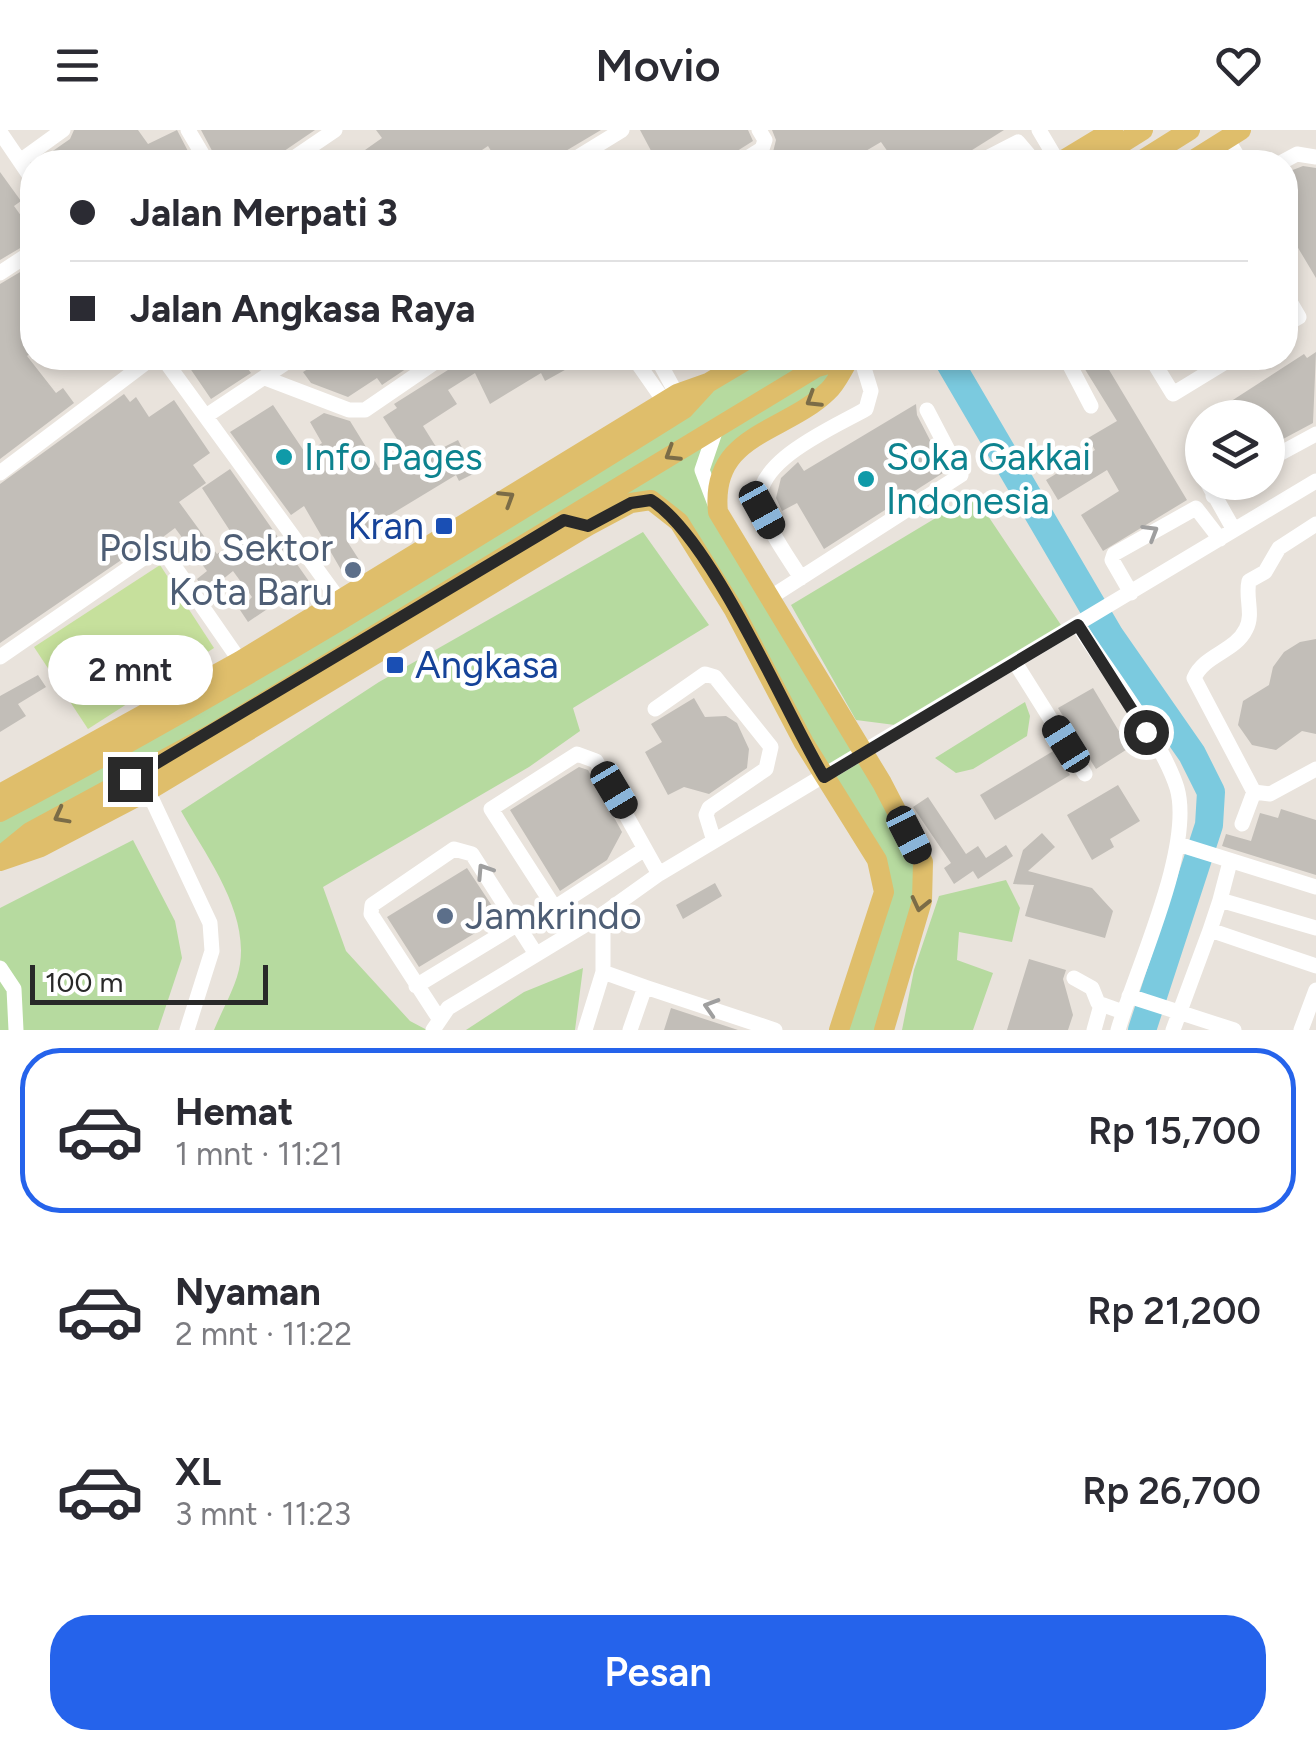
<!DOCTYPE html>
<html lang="id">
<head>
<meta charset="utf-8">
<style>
  body { margin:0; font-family:Figtree,sans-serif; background:#f7f7f7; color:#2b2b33; height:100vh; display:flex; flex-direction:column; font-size:38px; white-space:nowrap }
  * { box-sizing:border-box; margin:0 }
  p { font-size:32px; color:#7c7c81 }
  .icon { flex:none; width:55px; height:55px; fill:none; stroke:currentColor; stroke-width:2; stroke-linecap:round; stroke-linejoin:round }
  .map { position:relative; height:900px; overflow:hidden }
  .panel { display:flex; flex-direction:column; background:#fff; flex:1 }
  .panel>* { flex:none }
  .guide { position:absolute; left:20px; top:20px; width:1278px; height:220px; border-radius:40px; box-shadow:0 5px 15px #0003; display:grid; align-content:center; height:220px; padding:0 50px; background:#fff }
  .controls { position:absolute; left:1185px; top:270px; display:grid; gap:20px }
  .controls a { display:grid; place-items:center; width:100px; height:100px; border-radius:50%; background:#fff; box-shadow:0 5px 15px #0003; font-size:50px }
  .scale { position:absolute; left:30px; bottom:25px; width:238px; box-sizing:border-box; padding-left:10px; border:5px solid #292929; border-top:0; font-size:28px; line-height:35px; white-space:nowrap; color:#292929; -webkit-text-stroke:8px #fff; paint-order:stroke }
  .end { position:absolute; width:45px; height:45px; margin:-22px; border:12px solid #292929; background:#fff; box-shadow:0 0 0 5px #fff }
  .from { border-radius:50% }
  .bubble { position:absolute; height:70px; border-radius:35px; background:#fff; box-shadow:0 5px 15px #0003; font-size:32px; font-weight:600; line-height:70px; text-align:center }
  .car { position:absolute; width:30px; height:60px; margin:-30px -15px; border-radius:12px; box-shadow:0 0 8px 2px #0007; background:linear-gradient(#222 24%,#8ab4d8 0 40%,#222 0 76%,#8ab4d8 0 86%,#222 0) }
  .guide b { display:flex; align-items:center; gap:35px; height:95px; font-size:38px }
  .guide b+b { border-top:2px solid #e1e1e2 }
  .guide i { width:25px; height:25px; background:#2b2b33 }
  ul { padding:18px 0 0; list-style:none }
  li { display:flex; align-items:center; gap:30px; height:165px; margin:0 20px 15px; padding:0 30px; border:5px solid transparent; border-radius:40px }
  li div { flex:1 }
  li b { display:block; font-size:38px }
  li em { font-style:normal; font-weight:600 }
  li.on { border-color:#2563eb }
  li>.icon { width:90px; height:90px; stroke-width:1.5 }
  .button { display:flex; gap:20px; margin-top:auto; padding:20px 50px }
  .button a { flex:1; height:115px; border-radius:40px; background:#2563eb; color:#fff; font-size:40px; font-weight:600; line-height:115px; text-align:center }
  header { display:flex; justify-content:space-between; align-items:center; height:130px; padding:0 50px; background:#fff; font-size:45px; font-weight:600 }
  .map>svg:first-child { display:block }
</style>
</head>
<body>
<header><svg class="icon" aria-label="menu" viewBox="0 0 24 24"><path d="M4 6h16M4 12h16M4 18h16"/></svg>Movio<svg class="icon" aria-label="heart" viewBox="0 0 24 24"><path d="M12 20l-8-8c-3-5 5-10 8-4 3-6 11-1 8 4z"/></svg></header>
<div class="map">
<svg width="1316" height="900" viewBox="0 0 1316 900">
  <rect width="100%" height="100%" fill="#e9e3dc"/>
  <path fill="#b6da9f" d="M 750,228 L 850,228 L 828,261 L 764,300 L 715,357 L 922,732 L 889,900 L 839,900 L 884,762 L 673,386 L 651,370 L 0,727 L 0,682 Z
    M 974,365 L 1063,498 L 895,595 L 856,590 L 791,475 Z
    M 643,402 L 709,495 L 573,578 L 580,601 L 529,637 L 323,757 L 346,821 L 410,891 L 427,900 L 214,900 C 222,880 237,855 240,834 C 248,780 206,726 181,681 L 379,552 Z
    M 1025,572 L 1030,586 L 1027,606 L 973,639 L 956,643 L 935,628 Z
    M 133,710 L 175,791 L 182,828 L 158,900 L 0,900 L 0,778 Z
    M 1006,750 L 1020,778 L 1012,812 L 959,802 L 957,830 L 993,843 L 973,900 L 902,900 L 914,840 L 939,766 Z
    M 583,838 L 575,900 L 466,900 L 524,862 Z"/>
  <path fill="#c6e09c" d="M 160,435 L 214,518 L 88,599 L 34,517 Z"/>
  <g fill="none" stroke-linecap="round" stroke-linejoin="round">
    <path stroke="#7bcadf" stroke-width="28" d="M 947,228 L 1110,506 L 1192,624 L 1211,662 L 1209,695 L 1142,900"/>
  </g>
  <path fill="#c2beb8" d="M 74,0 L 138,0 L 148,14 L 177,0 L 190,25 L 175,32 L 169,20 L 152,32 L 37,32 L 70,9 Z
    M 201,0 L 315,0 L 268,32 L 218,32 Z
    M 376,0 L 601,0 L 564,22 L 559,32 L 498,32 L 488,16 L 464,32 L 348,32 L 382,8 Z
    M 640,0 L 748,0 L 753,11 L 734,23 L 730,32 L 657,32 Z
    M 772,0 L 1004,0 L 953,32 L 895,32 L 881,12 L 847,32 L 837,27 L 829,32 L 781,32 L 773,22 L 776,10 Z
    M 1303,36 L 1316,38 L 1316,148 L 1285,96 L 1285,43 Z
    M 0,42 L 21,71 L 14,76 L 32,101 L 32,111 L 0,130 Z
    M 32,135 L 32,192 L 25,197 L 32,206 L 32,222 L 27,226 L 56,263 L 63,258 L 74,273 L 0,329 L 0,154 Z
    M 1316,222 L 1313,293 L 1268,317 L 1268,288 L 1205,288 L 1304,224 L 1307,228 Z
    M 183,228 L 240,228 L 251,243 L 211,269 Z
    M 326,228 L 422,228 L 382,255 L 377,248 L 348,267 L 311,253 L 303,242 Z
    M 467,228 L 567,228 L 572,236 L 545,251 L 541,243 L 490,274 L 475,243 L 448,260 L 457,274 L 423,296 L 438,320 L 458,310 L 475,343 L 459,351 L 456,345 L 347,411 L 365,439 L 347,450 L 304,376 L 291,385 L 230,302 L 273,275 L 306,324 L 322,313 L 310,292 L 324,283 L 350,291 L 379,338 L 406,323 L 383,287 L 397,278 L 394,274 Z
    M 1078,228 L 1102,228 L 1187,370 L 1103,421 L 1081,385 L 1119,361 L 1107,340 L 1058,370 L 1046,350 L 1095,320 L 1088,308 L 1117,291 Z
    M 124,264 L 130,272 L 136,267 L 149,287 L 174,270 L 210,323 L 193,335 L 206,353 L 179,372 L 217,424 L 236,410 L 202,358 L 230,339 L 313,457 L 301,465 L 297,459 L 248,492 L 240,480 L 252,467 L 233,441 L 206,463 L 197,449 L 207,441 L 175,398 L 159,410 L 149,411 L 0,513 L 0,354 Z
    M 916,274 L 917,285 L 946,341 L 824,419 L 797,373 L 782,381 L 776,368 L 781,348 L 798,332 L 804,341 Z
    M 1316,509 L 1316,604 L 1302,601 L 1276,620 L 1252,615 L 1238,595 L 1243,571 L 1269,555 L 1273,537 L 1284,522 L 1300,512 Z
    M 38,545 L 46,557 L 18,574 L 26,586 L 0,602 L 0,566 Z
    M 1093,558 L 1129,618 L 1096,639 L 1058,578 Z
    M 694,568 L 705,587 L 726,586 L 737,593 L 749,619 L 747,638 L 709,664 L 684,657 L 668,665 L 645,622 L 662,612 L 651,594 Z
    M 1055,620 L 1070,645 L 995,690 L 980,665 Z
    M 579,637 L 588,640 L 622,702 L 607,730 L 560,761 L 510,680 Z
    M 1118,655 L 1140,691 L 1110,709 L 1114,717 L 1092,730 L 1067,685 Z
    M 928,667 L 966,724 L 978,716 L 986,728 L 1006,715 L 1013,726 L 978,749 L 973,741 L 954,754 L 944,738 L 951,733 L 913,677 Z
    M 1281,679 L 1316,690 L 1316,745 L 1222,716 L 1226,704 L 1251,711 L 1260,683 L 1278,688 Z
    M 1042,703 L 1055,717 L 1028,741 L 1092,758 L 1113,781 L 1105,808 L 1025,786 L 1034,755 L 1013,754 L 1023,720 Z
    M 467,738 L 500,788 L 419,837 L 387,787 Z
    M 715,753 L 722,766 L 683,789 L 676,775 Z
    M 1029,829 L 1066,840 L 1063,849 L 1073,885 L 1068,900 L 1007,900 Z
    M 671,878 L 738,900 L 664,900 Z"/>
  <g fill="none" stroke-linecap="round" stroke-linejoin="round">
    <path stroke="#fff" stroke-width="15" d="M 188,0 L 207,32
      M 1039,0 L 1058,32
      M 0,2 L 32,49
      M 1227,9 L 1241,32
      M 20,31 L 63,0
      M 288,32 L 335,0
      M 570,32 L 622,0
      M 741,32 L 762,19 L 765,10 L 759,0
      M 979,32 L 1018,12 L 1035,32
      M 1282,32 L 1297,24 L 1316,27
      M 0,143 L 32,122
      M 1285,163 L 1299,187 L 1285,195
      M 163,228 L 340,471
      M 634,228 L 664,271
      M 657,228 L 681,272
      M 1066,228 L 1091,276
      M 1151,228 L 1173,264 L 1232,228
      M 265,248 L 349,280 L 365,280 L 441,228
      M 206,286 L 293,228
      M 717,296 L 702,340 L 718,382
      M 1268,330 L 1316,304
      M 0,343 L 152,228
      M 1207,352 L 1234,400
      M 1213,366 L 1231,352
      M 1316,394 L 1279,418 L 1265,442 L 1249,451 C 1245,467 1254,484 1246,499 C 1235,522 1205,524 1194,548 L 1254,662 L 1270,664 L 1316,639
      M 801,448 C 788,427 770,403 762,380 C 745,334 835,297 866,279 L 871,261 L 861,228
      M 1131,463 L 1112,430 L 1114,424 L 1196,378 L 1220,409
      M 771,467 L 961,345 L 927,280
      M 1078,495 C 1106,539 1162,610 1177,658 C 1194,717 1136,839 1118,900
      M 0,527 L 155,420 L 170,430 L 240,531
      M 1016,534 L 1085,644
      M 655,579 L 705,544 L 715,547 L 771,617 L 766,639 L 709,678 L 706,685 L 714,711
      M 148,661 L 210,793 L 212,821 L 187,900
      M 1242,694 L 1254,662
      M 1178,714 L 1316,757
      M 1220,770 L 1230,732
      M 554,778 L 645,719
      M 1316,798 L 1220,770 L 1210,800 L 1316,836
      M 571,803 L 491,679 L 577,624 L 596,631 L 659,744
      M 0,838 L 14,859 L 16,900
      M 603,842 L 645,857 L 630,900
      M 1074,848 L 1092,858 L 1098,873 L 1123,882
      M 416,856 L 518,794
      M 645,857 L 775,900
      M 1129,866 L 1234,900
      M 438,887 L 371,784 L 372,775 L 454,719 L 472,724 L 536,824
      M 433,900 L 448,878 L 603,784 L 659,744 L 1316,351
      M 585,900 L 603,842 L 603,784
      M 1094,900 L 1101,875
      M 1173,900 L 1210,800
      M 1301,900 L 1316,860"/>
    <path stroke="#dfbe6b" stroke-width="20" d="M 1060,32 L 1113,0
      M 1092,32 L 1143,0
      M 1139,32 L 1190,0
      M 1190,32 L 1241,0
      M 850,228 C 843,238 837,253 828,261 C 784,304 710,303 718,382 L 882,653 L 923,732 L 922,771 L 884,900
      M 0,664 L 240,531 L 677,264 L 708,253 L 750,228
      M 0,682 C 235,559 459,419 684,279 L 706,255
      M 3,724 L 30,702 L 213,603 L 817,237 L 849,228
      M 0,731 L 41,717 L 148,661 L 588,396 L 631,373 L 651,370 L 679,392 L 734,480 L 804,613 L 877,730 L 884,762 L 839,900"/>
  </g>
  <defs><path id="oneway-chevron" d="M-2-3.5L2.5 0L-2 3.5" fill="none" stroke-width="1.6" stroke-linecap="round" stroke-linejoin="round" transform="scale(2.5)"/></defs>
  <g stroke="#7b6c47">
    <use href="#oneway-chevron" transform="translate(813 270) rotate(148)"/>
    <use href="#oneway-chevron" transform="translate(672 324) rotate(148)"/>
    <use href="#oneway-chevron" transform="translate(507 368) rotate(-32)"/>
    <use href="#oneway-chevron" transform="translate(61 686) rotate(152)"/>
    <use href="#oneway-chevron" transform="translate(920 774) rotate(103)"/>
  </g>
  <g stroke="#9f9f9f">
    <use href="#oneway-chevron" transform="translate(1151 402) rotate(-31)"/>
    <use href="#oneway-chevron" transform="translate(484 741) rotate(-123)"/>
    <use href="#oneway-chevron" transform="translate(711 877) rotate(-163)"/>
  </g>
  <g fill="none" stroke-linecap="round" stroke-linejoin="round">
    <path stroke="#292929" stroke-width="12" d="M 130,649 L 564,390 L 588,396 L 631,373 L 651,370 C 712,408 784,580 824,647 L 1078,495 L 1146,602"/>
  </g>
  <g fill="#0f9aa8" stroke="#fff" stroke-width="4">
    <circle cx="284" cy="327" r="10"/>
    <circle cx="866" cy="349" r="10"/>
  </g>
  <g fill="#1a4fb4" stroke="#fff" stroke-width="4">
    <rect x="434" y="386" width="20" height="20" rx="5"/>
    <rect x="385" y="525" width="20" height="20" rx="5"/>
  </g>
  <g fill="#5c6f8a" stroke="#fff" stroke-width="4">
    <circle cx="353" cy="440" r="10"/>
    <circle cx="445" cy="786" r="10"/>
  </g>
  <g text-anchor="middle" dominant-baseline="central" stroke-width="9" stroke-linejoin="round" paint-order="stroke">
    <g font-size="38" fill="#0d838f" stroke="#fff" text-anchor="start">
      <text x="304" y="327">Info Pages</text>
      <text x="886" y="327">Soka Gakkai<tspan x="886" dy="44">Indonesia</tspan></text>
    </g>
    <g font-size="38" fill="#164399" stroke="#fff" text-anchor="end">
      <text x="424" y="396">Kran</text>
      <text x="415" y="535" text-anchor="start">Angkasa</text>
    </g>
    <g font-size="38" fill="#4e5e75" stroke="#fff" text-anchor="end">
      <text x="333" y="418">Polsub Sektor<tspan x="333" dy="44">Kota Baru</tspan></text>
      <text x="465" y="786" text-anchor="start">Jamkrindo</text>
    </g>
  </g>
</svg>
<div class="controls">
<a><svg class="icon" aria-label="layers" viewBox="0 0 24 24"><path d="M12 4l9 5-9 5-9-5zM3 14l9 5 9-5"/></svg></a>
</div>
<div class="scale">100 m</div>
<i class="end from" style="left:1146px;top:602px"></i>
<i class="end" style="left:130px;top:649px"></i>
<div class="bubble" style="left:48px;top:505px;width:165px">2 mnt</div>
<i class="car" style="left:762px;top:380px;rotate:151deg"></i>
<i class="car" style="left:1066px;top:614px;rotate:328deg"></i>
<i class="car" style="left:614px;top:660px;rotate:149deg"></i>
<i class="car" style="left:909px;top:705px;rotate:153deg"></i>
<div class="guide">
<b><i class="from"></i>Jalan Merpati 3</b>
<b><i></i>Jalan Angkasa Raya</b>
</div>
</div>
<section class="panel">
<ul>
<li class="on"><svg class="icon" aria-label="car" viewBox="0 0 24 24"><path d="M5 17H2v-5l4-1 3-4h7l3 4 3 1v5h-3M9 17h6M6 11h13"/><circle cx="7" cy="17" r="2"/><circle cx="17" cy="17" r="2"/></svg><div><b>Hemat</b><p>1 mnt · 11:21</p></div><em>Rp 15,700</em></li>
<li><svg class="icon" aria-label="car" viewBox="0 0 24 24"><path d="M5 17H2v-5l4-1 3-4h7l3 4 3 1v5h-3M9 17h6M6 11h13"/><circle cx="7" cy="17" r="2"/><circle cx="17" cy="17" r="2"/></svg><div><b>Nyaman</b><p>2 mnt · 11:22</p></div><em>Rp 21,200</em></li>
<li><svg class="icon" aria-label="car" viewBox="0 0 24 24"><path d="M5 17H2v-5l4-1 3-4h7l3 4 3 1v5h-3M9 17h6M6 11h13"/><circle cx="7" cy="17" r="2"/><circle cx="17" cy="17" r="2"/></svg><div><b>XL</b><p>3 mnt · 11:23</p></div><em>Rp 26,700</em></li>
</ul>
<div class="button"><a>Pesan</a></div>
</section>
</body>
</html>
